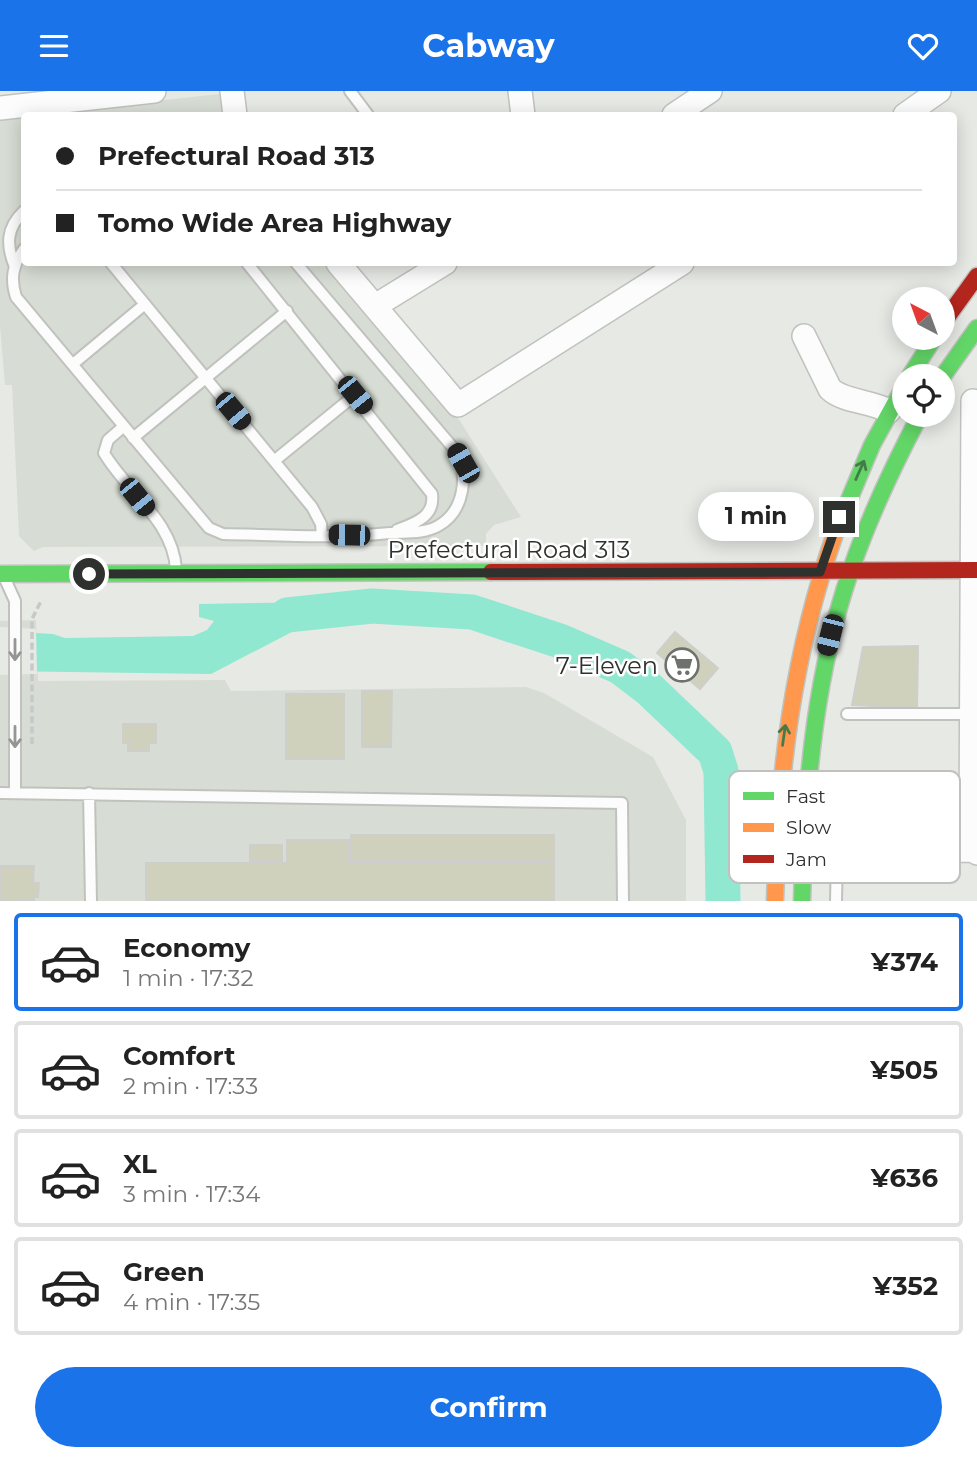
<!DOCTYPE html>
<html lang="en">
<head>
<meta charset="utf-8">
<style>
  body { margin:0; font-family:Montserrat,sans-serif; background:#f2f2f2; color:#222; height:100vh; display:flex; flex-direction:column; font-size:26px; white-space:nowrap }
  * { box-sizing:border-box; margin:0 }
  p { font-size:23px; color:#767676 }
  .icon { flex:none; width:38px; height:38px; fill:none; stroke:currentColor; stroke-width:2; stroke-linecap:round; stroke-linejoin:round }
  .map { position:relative; height:810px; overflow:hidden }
  .drawer { display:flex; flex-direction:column; background:#fff; flex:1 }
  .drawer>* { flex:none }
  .guide { position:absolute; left:21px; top:21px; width:936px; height:154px; border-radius:7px; box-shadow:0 4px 18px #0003; display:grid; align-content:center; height:154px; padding:0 35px; background:#fff }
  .needle { width:46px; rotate:319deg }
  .fabs { position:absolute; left:892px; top:196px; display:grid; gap:14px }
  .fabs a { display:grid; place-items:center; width:63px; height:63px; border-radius:50%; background:#fff; box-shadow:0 4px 18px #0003; font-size:35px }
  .end { position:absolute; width:32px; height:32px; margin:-16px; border:9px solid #2f312e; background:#fff; box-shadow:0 0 0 4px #fff }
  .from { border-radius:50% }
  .bubble { position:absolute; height:49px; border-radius:24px; background:#fff; box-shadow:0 4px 18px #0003; font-size:23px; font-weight:700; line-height:49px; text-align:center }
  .car { position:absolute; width:21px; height:42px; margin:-21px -10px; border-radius:9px; box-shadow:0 0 5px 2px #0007; background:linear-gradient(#222 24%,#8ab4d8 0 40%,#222 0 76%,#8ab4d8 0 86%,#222 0) }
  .guide b { display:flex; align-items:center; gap:24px; height:66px; font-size:26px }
  .guide b+b { border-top:2px solid #e0e0e0 }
  .guide i { width:18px; height:18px; background:#222 }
  ul { padding:12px 0 0; list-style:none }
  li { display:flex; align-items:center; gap:21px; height:98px; margin:0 14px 10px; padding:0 21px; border:4px solid #e0e0e0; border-radius:7px }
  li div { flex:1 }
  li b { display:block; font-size:26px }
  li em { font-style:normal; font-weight:700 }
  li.on { border-color:#1a73e8 }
  li>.icon { width:63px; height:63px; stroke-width:1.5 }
  .cta { display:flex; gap:14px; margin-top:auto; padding:14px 35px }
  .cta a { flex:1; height:80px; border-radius:42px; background:#1a73e8; color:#fff; font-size:28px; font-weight:700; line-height:80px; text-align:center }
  header { display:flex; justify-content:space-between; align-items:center; height:91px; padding:0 35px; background:#1a73e8; color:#fff; font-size:32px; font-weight:700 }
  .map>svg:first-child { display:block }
</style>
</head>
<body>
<header><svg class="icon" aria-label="menu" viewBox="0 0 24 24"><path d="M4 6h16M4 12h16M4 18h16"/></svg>Cabway<svg class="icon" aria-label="heart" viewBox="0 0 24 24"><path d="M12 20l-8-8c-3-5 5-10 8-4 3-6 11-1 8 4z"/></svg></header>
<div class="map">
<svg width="977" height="810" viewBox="0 0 977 810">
  <rect width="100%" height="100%" fill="#e7e9e5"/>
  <path fill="#d7ddd4" d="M 219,3 L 226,11 L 228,24 L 25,24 Z
    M 24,25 L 24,172 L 327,172 L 460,330 L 521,426 L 494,434 L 486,443 L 486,455 L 43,456 L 34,460 L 19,445 L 12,294 L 5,294 L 0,235 L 0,27 Z
    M 36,529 L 38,590 L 225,589 L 231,600 L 526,596 L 544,602 L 653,666 L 686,729 L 686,810 L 0,810 L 0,530 Z"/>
  <path fill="#90e8d0" d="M 322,511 L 334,519 L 211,583 L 0,580 L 0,540 L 53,543 L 65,547 L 193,545 L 207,539 L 214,530 L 199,526 L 199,513 Z"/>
  <path fill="#e7e9e5" d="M 0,536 L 36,538 L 37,583 L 0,584 Z"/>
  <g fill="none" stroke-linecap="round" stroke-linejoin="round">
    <path stroke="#90e8d0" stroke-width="35" d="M 287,524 L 372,515 L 472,521 L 560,550 L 620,576 L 649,598 L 715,661 L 721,680 L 723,810"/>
  </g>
  <path fill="#cfd1bc" stroke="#cecfcc" stroke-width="2" d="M 675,541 L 718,577 L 700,598 L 657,562 Z
    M 918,555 L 917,617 L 852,614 L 863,556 Z
    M 362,600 L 392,600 L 391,656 L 362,656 Z
    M 286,603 L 344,603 L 344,668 L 286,668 Z
    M 123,633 L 156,633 L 156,652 L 149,652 L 149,660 L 128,660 L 128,652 L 123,652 Z
    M 351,744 L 554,744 L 554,770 L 351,770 Z
    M 287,749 L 349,749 L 349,772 L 554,772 L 554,810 L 146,810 L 146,772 L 287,772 Z
    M 250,754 L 282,754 L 282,770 L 250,770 Z
    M 0,775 L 34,775 L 33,792 L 39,792 L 38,806 L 34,806 L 34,810 L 0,810 Z"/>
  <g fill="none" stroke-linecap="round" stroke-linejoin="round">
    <defs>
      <path id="lane" d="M 350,0 L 368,24
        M 24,158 C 13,174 10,187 16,206 L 209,437 L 223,443 C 278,444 335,448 390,442 C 406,441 424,443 438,435 C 465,420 469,383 455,359 L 296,172
        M 111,172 L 312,416 L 321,433 L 322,444
        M 247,172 L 432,403 C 435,426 415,432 397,439
        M 15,176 C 6,154 6,137 24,120
        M 73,273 L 145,213
        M 124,335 L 108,349 L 104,362 C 127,401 174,431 176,479
        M 133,347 L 287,220
        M 274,370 L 355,304
        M 5,488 L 15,510 L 15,702
        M 847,623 L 973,623
        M 0,702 L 622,712 L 623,810
        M 89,702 L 91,810
        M 836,810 L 837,767 L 844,761"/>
      <path id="street" d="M 232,0 L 235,24
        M 520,0 L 523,24
        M 0,17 L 154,0
        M 674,24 L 710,0
        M 905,24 L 939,0
        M 338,172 L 458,314 L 682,172
        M 375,215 L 445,172
        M 804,245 L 830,298 C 844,311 871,310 889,320
        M 973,310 L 971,741 L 977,762
        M 844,761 L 975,759"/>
      <path id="fast" d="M 910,285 L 934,247
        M 943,285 L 977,237
        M 836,440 L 872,354 L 905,294
        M 0,483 L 491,481
        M 802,810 C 805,705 813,600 844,500 C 863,438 890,381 920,324"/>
      <path id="slow" d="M 775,810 C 778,683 793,561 836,440"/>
      <path id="jam" d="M 943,232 L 977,185
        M 491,481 L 977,479"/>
    </defs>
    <use href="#lane" stroke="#c0c2be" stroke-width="14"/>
    <use href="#street" stroke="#c0c2be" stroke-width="26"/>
    <use href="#fast" stroke="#c0c2be" stroke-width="19"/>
    <use href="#slow" stroke="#c0c2be" stroke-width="19"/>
    <use href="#jam" stroke="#c0c2be" stroke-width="19"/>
    <path stroke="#c7c8c7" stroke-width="3.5" stroke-dasharray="7 3.5" stroke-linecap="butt" d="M 32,653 L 32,528 L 41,510"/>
    <use href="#lane" stroke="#fbfcfb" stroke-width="10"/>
    <use href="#street" stroke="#fbfcfb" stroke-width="23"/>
    <use href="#fast" stroke="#63d668" stroke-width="16"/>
    <use href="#slow" stroke="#ff974d" stroke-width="16"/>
    <use href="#jam" stroke="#b3261e" stroke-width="16"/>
  </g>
  <defs><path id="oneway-shaft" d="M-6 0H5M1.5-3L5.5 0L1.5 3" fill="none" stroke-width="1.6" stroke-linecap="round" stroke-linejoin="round" transform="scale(1.75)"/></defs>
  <g stroke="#467b48">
    <use href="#oneway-shaft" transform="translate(860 379) rotate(-66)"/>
    <use href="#oneway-shaft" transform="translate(784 644) rotate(-82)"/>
  </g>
  <g stroke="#959694">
    <use href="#oneway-shaft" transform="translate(15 559) rotate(90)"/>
    <use href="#oneway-shaft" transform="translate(15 646) rotate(90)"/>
  </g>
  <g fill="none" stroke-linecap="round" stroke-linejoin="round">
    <path stroke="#2f312e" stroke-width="9" d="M 89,483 L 820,481 L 839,426"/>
  </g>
  <defs>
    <symbol id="supermarket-ring" viewBox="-11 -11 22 22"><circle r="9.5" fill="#fff" stroke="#6f716e" stroke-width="1.5"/><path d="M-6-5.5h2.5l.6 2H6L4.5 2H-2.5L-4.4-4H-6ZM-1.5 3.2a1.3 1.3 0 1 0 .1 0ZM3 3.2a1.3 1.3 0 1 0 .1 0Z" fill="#6f716e"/></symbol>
  </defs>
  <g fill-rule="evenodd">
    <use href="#supermarket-ring" x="663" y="555" width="38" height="38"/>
  </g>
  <g text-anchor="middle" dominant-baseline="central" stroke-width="5" stroke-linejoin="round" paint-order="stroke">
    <g font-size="24" fill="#2f312e" stroke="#fff">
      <text x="509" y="458">Prefectural Road 313</text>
    </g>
    <g font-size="24" fill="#2f312e" stroke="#fff" text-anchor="end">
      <text x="658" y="574">7-Eleven</text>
    </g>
  </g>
  <rect x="729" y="680" width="231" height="112" rx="10" fill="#fff" stroke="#c1c1c0" stroke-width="2"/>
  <rect x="743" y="701" width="31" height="8" fill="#63d668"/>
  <rect x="743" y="732" width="31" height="9" fill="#ff974d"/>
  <rect x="743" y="764" width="31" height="8" fill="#b3261e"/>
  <g font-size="19" fill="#2f312e">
    <text x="786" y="712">Fast</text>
    <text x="786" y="743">Slow</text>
    <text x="786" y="775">Jam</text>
  </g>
</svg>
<div class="fabs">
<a><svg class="needle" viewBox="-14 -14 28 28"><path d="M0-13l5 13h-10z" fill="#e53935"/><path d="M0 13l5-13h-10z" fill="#767676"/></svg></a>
<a><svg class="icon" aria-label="locate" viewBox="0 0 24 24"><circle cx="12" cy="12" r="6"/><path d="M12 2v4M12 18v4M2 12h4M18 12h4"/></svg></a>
</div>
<i class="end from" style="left:89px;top:483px"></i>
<i class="end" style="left:839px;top:426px"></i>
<div class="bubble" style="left:698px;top:401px;width:116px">1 min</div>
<i class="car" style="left:355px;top:304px;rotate:141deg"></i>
<i class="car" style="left:233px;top:320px;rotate:140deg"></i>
<i class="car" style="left:463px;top:372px;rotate:330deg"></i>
<i class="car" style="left:137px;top:406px;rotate:141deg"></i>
<i class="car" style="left:349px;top:444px;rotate:271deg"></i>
<i class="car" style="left:830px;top:544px;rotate:194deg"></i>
<div class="guide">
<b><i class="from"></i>Prefectural Road 313</b>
<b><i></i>Tomo Wide Area Highway</b>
</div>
</div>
<section class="drawer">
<ul>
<li class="on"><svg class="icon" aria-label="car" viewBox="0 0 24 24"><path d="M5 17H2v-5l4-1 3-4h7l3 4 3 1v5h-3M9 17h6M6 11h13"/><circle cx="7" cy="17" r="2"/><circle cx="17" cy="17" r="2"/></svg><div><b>Economy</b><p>1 min · 17:32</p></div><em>¥374</em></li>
<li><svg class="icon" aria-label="car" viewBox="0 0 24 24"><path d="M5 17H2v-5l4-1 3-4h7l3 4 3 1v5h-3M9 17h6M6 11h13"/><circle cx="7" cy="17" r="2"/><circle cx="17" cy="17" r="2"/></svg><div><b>Comfort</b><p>2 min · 17:33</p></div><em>¥505</em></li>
<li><svg class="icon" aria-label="car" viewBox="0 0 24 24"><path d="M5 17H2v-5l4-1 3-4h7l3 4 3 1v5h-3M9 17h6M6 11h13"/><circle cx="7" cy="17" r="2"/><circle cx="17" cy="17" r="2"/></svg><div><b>XL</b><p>3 min · 17:34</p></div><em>¥636</em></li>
<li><svg class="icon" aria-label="car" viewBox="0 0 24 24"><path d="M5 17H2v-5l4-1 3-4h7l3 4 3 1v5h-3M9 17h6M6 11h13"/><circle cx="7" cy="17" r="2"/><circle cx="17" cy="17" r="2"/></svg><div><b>Green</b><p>4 min · 17:35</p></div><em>¥352</em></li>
</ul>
<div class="cta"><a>Confirm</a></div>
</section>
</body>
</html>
